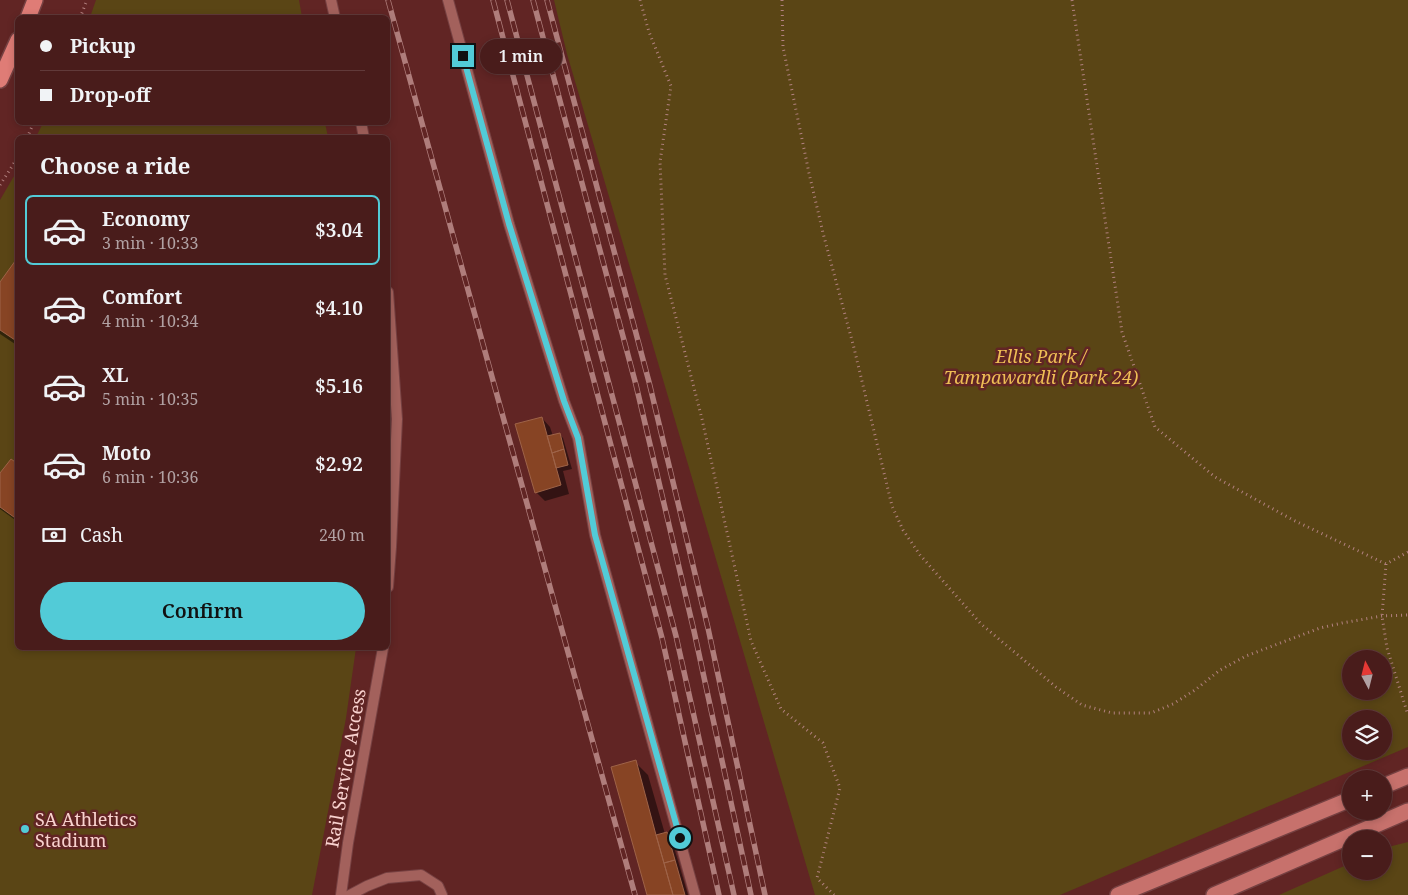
<!DOCTYPE html>
<html lang="en">
<head>
<meta charset="utf-8">
<style>
  body { margin:0; font-family:"Noto Serif",serif; background:#532928; color:#f1f3f6; height:100vh; display:flex; flex-direction:column; font-size:19px; white-space:nowrap }
  * { box-sizing:border-box; margin:0 }
  p { font-size:16px; color:#b1a1a3 }
  .icon { flex:none; width:28px; height:28px; fill:none; stroke:currentColor; stroke-width:2; stroke-linecap:round; stroke-linejoin:round }
  .map { position:relative; flex:1; overflow:hidden }
  .sheet { position:absolute; left:15px; top:135px; width:375px; height:515px; display:flex; flex-direction:column; background:#491c1b; border-radius:8px; box-shadow:0 2px 8px #0003,0 0 0 1px #613a3a }
  .sheet>* { flex:none }
  .top-card { position:absolute; left:15px; top:15px; width:375px; height:110px; border-radius:8px; box-shadow:0 2px 8px #0003,0 0 0 1px #613a3a; display:grid; align-content:center; height:110px; padding:0 25px; background:#491c1b }
  .needle { width:32px; rotate:353deg }
  .fabs { position:absolute; left:1342px; top:650px; display:grid; gap:10px }
  .fabs a { display:grid; place-items:center; width:50px; height:50px; border-radius:50%; background:#491c1b; box-shadow:0 2px 8px #0003,0 0 0 1px #613a3a; font-size:25px }
  .end { position:absolute; width:22px; height:22px; margin:-11px; border:6px solid #52cbd7; background:#111; box-shadow:0 0 0 2px #111 }
  .from { border-radius:50% }
  .bubble { position:absolute; height:35px; border-radius:18px; background:#491c1b; box-shadow:0 2px 8px #0003,0 0 0 1px #613a3a; font-size:16px; font-weight:600; line-height:35px; text-align:center }
  .top-card b { display:flex; align-items:center; gap:18px; height:48px; font-size:19px }
  .top-card b+b { border-top:1px solid #613a3a }
  .top-card i { width:12px; height:12px; background:#f1f3f6 }
  ul { padding:0; list-style:none }
  li { display:flex; align-items:center; gap:15px; height:70px; margin:0 10px 8px; padding:0 15px; border:2px solid transparent; border-radius:8px }
  li div { flex:1 }
  li b { display:block; font-size:19px }
  li em { font-style:normal; font-weight:600 }
  li.current { border-color:#52cbd7 }
  li>.icon { width:45px; height:45px; stroke-width:1.5 }
  h2 { padding:0 25px; font-size:22px; line-height:60px }
  .pay { display:flex; align-items:center; gap:12px; height:55px; padding:0 25px; font-size:19px }
  .pay p { margin-inline-start:auto }
  .button { display:flex; gap:10px; margin-top:auto; padding:10px 25px }
  .button a { flex:1; height:58px; border-radius:30px; background:#52cbd7; color:#111; font-size:20px; font-weight:600; line-height:58px; text-align:center }
  .map>svg:first-child { display:block }
</style>
</head>
<body>
<div class="map">
<svg width="1408" height="895" viewBox="0 0 1408 895">
  <rect width="100%" height="100%" fill="#612524"/>
  <path fill="#5a4515" fill-rule="evenodd" d="M 96,0 L 299,0 L 302,17 L 90,17 Z
    M 554,0 L 1408,0 L 1408,747 L 1060,895 L 815,895 L 567,54 ZM 1351,659 L 1384,659 L 1384,691 L 1351,691 ZM 1351,719 L 1384,719 L 1384,751 L 1351,751 Z
    M 43,123 L 325,123 L 328,137 L 36,137 Z
    M 17,171 L 18,648 L 356,648 L 346,718 L 312,895 L 0,895 L 0,200 Z
    M 1408,842 L 1408,895 L 1279,895 L 1351,863 L 1351,871 L 1384,871 L 1384,848 Z"/>
  <path fill="#0007" d="M 18,259 L 18,346 L 0,334 L 0,284 Z
    M 542,418 L 550,427 L 553,436 L 559,434 L 563,438 L 572,469 L 563,471 L 569,494 L 545,501 L 536,492 Z
    M 18,465 L 18,522 L 0,509 L 0,475 Z
    M 635,762 L 648,775 L 665,834 L 667,833 L 671,837 L 688,895 L 648,895 Z"/>
  <path fill="#874424" stroke="#9e6348" d="M 18,257 L 18,342 L 0,330 L 0,282 Z
    M 542,417 L 561,485 L 535,493 L 515,424 Z
    M 560,433 L 564,449 L 552,453 L 547,436 Z
    M 564,449 L 568,465 L 556,468 L 552,453 Z
    M 11,459 L 18,464 L 18,520 L 0,507 L 0,473 Z
    M 636,760 L 656,835 L 673,895 L 647,895 L 611,767 Z
    M 667,832 L 675,860 L 664,863 L 656,835 Z
    M 675,860 L 685,895 L 673,895 L 664,863 Z"/>
  <g fill="none" stroke-linecap="round" stroke-linejoin="round">
    <defs>
      <path id="lane" d="M 331,0 L 335,18
        M 448,0 L 509,224 L 564,401 L 578,438 L 595,535 L 695,895
        M 361,122 L 364,138
        M 388,292 L 397,419 L 391,547 L 388,587
        M 341,895 L 348,843 L 383,648
        M 350,895 L 367,886 L 387,878 L 421,875 L 438,886 L 442,895"/>
      <path id="primary" d="M 1384,786 L 1408,776
        M 1118,895 L 1351,799
        M 1214,895 L 1408,811"/>
      <path id="highway" d="M 28,18 L 35,0
        M 0,80 L 18,40"/>
    </defs>
    <use href="#lane" stroke="#764142" stroke-width="12"/>
    <use href="#primary" stroke="#764142" stroke-width="18"/>
    <use href="#highway" stroke="#764142" stroke-width="18"/>
    <path stroke="#b2817f" stroke-width="3" stroke-dasharray="1 4" stroke-linecap="butt" d="M 640,0 L 649,32 L 671,86 L 660,162 L 665,275 L 702,419 L 751,641 L 781,709 L 823,743 L 840,788 L 817,878 L 834,895
      M 782,0 L 783,47 L 809,173 L 823,233 L 854,348 L 892,506 L 903,530 L 920,555 L 981,624 L 1056,687 L 1082,705 L 1112,713 L 1151,713 L 1173,704 L 1195,690 L 1220,670 L 1246,656 L 1320,628 L 1342,623 L 1382,616 L 1408,615
      M 1072,0 L 1122,332 L 1155,427 L 1215,477 L 1293,520 L 1386,564
      M 80,18 L 87,0
      M 27,138 L 34,122
      M 0,185 L 18,157
      M 1408,552 L 1386,564 L 1382,616 L 1387,648 L 1408,715"/>
    <use href="#lane" stroke="#a3615c" stroke-width="10"/>
    <use href="#primary" stroke="#c7716c" stroke-width="15"/>
    <use href="#highway" stroke="#df7c76" stroke-width="15"/>
    <defs>
      <path id="rail" d="M 388,0 L 635,895
        M 493,0 L 662,638 L 719,895
        M 507,0 L 676,636 L 734,895
        M 533,0 L 636,385 L 694,631 L 751,895
        M 547,0 L 649,382 L 708,628 L 765,895"/>
    </defs>
    <use href="#rail" stroke="#af7d7b" stroke-width="5.5"/>
    <use href="#rail" stroke="#612524" stroke-width="4" stroke-dasharray="11" stroke-linecap="butt"/>
  </g>
  <g fill="none" stroke-linecap="round" stroke-linejoin="round">
    <path stroke="#52cbd7" stroke-width="6" d="M 463,56 L 509,224 L 564,401 L 578,438 L 595,535 L 680,838"/>
  </g>
  <circle fill="#52cbd7" stroke="#612524" stroke-width="2" cx="25" cy="829" r="5"/>
  <g text-anchor="middle" dominant-baseline="central" stroke-width="5" stroke-linejoin="round" paint-order="stroke">
    <g font-size="18" font-style="italic" fill="#eebe55" stroke="#612524">
      <text x="1041" y="356">Ellis Park /<tspan x="1041" dy="21">Tampawardli (Park 24)</tspan></text>
    </g>
    <g font-size="18" fill="#f9d2cf" stroke="#612524">
      <text transform="translate(345 768) rotate(-80)">Rail Service Access</text>
    </g>
    <g font-size="18" fill="#f9d2cf" stroke="#612524" text-anchor="start">
      <text x="35" y="819">SA Athletics<tspan x="35" dy="21">Stadium</tspan></text>
    </g>
  </g>
</svg>
<div class="fabs">
<a><svg class="needle" viewBox="-14 -14 28 28"><path d="M0-13l5 13h-10z" fill="#e53935"/><path d="M0 13l5-13h-10z" fill="#b1a1a3"/></svg></a>
<a><svg class="icon" aria-label="layers" viewBox="0 0 24 24"><path d="M12 4l9 5-9 5-9-5zM3 14l9 5 9-5"/></svg></a>
<a>+</a>
<a>−</a>
</div>
<i class="end from" style="left:680px;top:838px"></i>
<i class="end" style="left:463px;top:56px"></i>
<div class="bubble" style="left:480px;top:39px;width:82px">1 min</div>
<div class="top-card">
<b><i class="from"></i>Pickup</b>
<b><i></i>Drop-off</b>
</div>
<section class="sheet">
<h2>Choose a ride</h2>
<ul>
<li class="current"><svg class="icon" aria-label="car" viewBox="0 0 24 24"><path d="M5 17H2v-5l4-1 3-4h7l3 4 3 1v5h-3M9 17h6M6 11h13"/><circle cx="7" cy="17" r="2"/><circle cx="17" cy="17" r="2"/></svg><div><b>Economy</b><p>3 min · 10:33</p></div><em>$3.04</em></li>
<li><svg class="icon" aria-label="car" viewBox="0 0 24 24"><path d="M5 17H2v-5l4-1 3-4h7l3 4 3 1v5h-3M9 17h6M6 11h13"/><circle cx="7" cy="17" r="2"/><circle cx="17" cy="17" r="2"/></svg><div><b>Comfort</b><p>4 min · 10:34</p></div><em>$4.10</em></li>
<li><svg class="icon" aria-label="car" viewBox="0 0 24 24"><path d="M5 17H2v-5l4-1 3-4h7l3 4 3 1v5h-3M9 17h6M6 11h13"/><circle cx="7" cy="17" r="2"/><circle cx="17" cy="17" r="2"/></svg><div><b>XL</b><p>5 min · 10:35</p></div><em>$5.16</em></li>
<li><svg class="icon" aria-label="car" viewBox="0 0 24 24"><path d="M5 17H2v-5l4-1 3-4h7l3 4 3 1v5h-3M9 17h6M6 11h13"/><circle cx="7" cy="17" r="2"/><circle cx="17" cy="17" r="2"/></svg><div><b>Moto</b><p>6 min · 10:36</p></div><em>$2.92</em></li>
</ul>
<div class="pay"><svg class="icon" aria-label="cash" viewBox="0 0 24 24"><path d="M3 7h18v10H3z"/><circle cx="12" cy="12" r="2"/></svg>Cash<p>240 m</p></div>
<div class="button"><a>Confirm</a></div>
</section>
</div>
</body>
</html>
